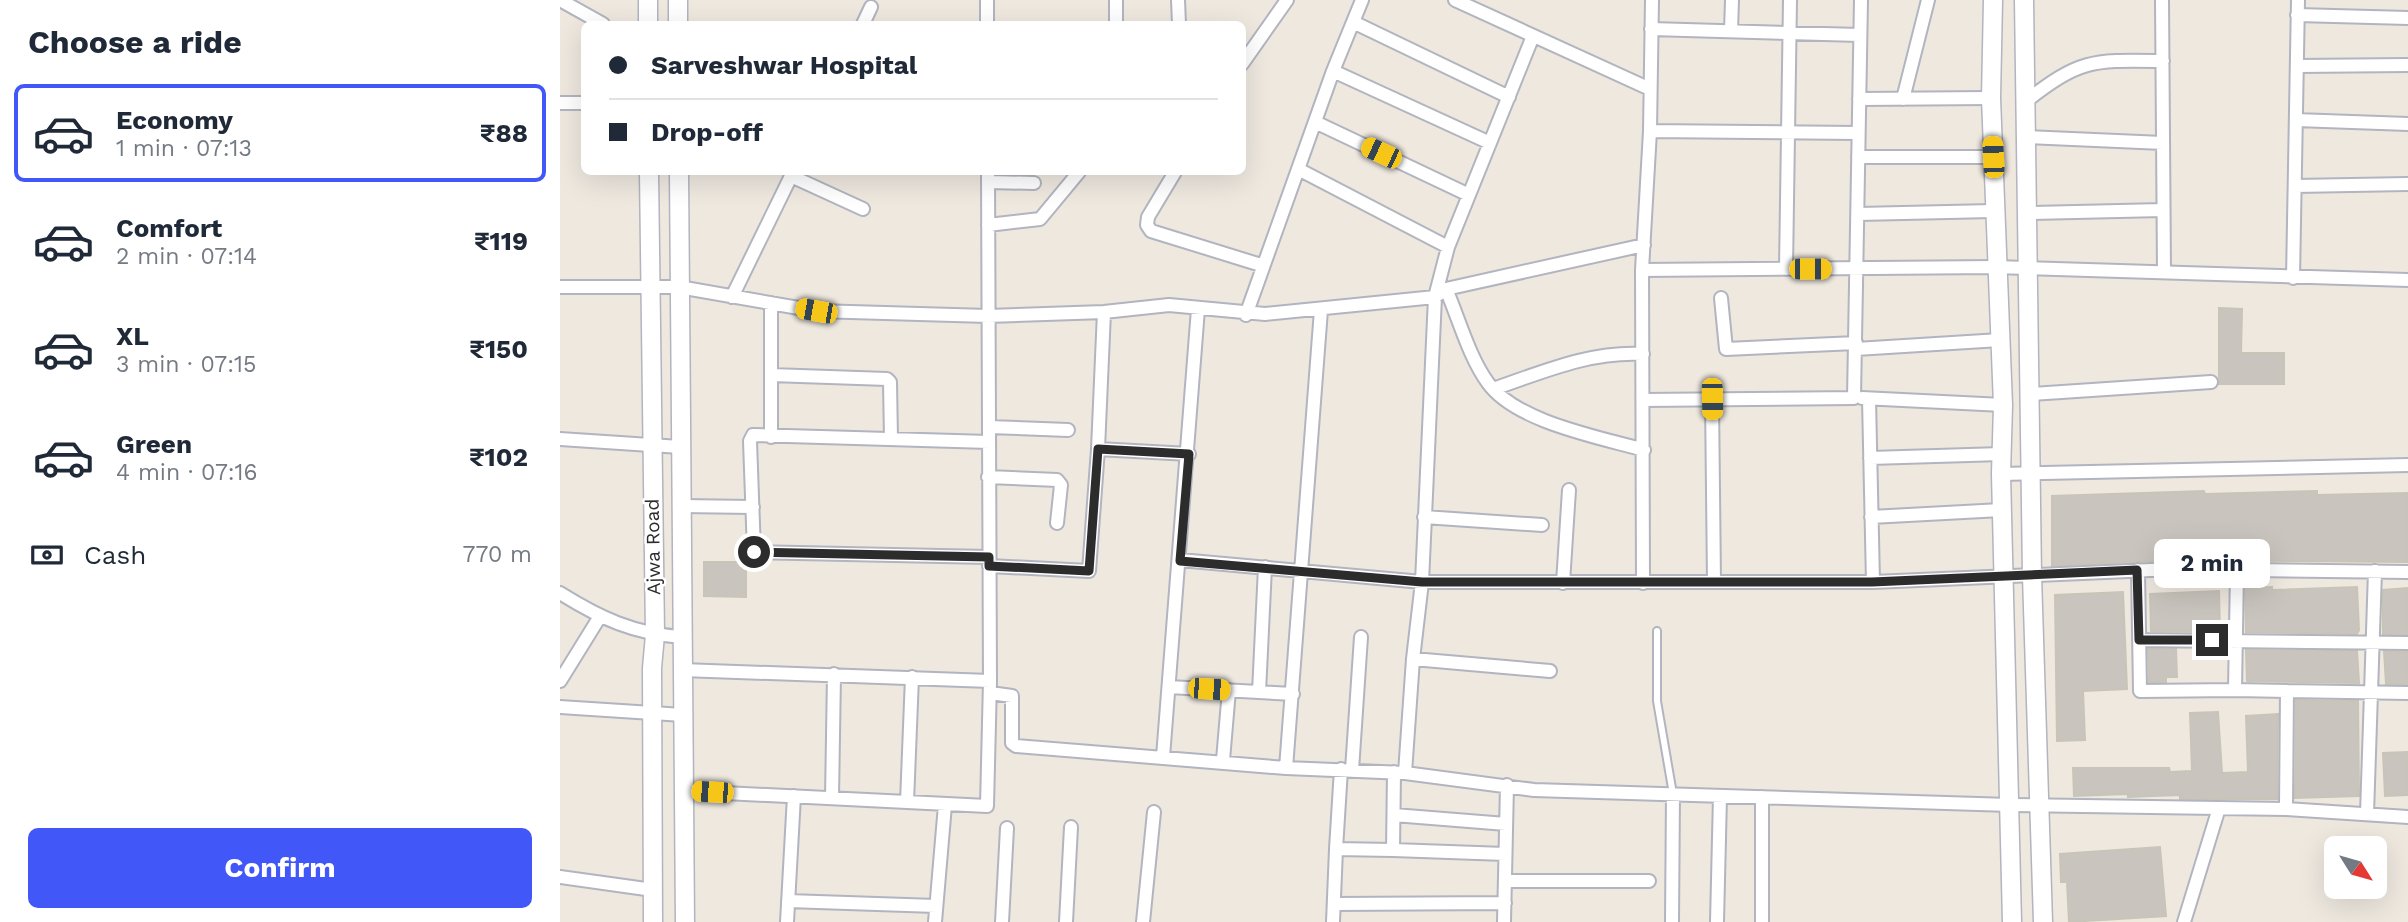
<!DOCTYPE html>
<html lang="en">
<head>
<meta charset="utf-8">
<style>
  body { margin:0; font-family:"Work Sans",sans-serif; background:#f2f2f3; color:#1f2937; height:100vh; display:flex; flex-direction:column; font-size:26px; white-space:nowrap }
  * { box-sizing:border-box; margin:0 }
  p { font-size:23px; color:#747a83 }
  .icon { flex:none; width:38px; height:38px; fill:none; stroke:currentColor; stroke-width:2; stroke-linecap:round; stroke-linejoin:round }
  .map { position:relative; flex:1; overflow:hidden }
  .panel { display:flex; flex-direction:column; background:#fff; width:560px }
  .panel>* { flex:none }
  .banner { position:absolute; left:21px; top:21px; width:665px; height:154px; border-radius:10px; box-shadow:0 7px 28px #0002; display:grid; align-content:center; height:154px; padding:0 28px; background:#fff }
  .needle { width:46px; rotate:127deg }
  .tools { position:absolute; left:1764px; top:836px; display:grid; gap:14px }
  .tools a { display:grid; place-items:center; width:63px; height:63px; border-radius:10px; background:#fff; box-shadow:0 7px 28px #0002; font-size:35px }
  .end { position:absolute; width:32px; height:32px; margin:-16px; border:9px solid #2c2c2c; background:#fff; box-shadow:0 0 0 4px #fff }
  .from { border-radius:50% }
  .bubble { position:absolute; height:49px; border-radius:10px; background:#fff; box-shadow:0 7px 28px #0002; font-size:23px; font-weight:700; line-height:49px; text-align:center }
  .car { position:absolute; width:21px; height:42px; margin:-21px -10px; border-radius:9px; box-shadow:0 0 5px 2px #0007; background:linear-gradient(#f5c518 24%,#345 0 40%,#f5c518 0 76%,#345 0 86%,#f5c518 0) }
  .banner b { display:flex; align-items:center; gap:24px; height:66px; font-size:26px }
  .banner b+b { border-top:2px solid #e0e1e3 }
  .banner i { width:18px; height:18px; background:#1f2937 }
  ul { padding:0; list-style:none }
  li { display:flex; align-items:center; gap:21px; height:98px; margin:0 14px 10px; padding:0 14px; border:4px solid transparent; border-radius:10px }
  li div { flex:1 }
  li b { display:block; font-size:26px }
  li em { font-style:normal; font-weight:700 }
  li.selected { border-color:#4257f8 }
  li>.icon { width:63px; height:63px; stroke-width:1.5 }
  h2 { padding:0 28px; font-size:32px; line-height:84px }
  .pay { display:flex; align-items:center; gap:18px; height:77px; padding:0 28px; font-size:26px }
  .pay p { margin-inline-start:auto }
  .primary-button { display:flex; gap:14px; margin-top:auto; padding:14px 28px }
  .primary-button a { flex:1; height:80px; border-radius:10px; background:#4257f8; color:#fff; font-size:28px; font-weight:700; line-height:80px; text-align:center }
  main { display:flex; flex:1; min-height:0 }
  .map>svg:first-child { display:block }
</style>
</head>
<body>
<main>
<section class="panel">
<h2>Choose a ride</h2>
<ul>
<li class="selected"><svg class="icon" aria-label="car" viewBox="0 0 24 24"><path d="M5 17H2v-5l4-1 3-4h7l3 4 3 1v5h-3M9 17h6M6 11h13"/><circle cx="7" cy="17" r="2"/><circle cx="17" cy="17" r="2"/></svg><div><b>Economy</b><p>1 min · 07:13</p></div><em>₹88</em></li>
<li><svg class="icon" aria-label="car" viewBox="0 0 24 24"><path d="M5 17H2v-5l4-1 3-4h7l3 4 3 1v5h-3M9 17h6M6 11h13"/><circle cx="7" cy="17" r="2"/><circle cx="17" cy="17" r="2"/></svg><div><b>Comfort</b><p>2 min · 07:14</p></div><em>₹119</em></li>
<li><svg class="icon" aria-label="car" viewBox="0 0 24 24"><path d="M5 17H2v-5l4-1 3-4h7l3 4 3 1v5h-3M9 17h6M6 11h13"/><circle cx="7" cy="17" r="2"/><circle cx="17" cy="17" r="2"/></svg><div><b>XL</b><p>3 min · 07:15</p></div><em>₹150</em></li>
<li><svg class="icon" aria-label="car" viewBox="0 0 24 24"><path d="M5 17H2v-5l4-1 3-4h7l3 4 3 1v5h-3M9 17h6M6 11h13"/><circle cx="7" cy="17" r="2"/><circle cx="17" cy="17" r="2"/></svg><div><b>Green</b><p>4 min · 07:16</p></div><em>₹102</em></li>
</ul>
<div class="pay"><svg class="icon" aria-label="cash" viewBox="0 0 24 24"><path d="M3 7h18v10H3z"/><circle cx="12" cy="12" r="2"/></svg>Cash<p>770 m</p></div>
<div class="primary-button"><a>Confirm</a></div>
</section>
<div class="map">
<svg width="1848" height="922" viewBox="0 0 1848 922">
  <rect width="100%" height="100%" fill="#eee8df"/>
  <path fill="#c9c5be" stroke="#c9c4b8" stroke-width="2" d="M 1659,308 L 1682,309 L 1681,353 L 1724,353 L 1724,384 L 1659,384 Z
    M 1644,491 L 1645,494 L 1757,491 L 1757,495 L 1848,493 L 1848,562 L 1614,560 L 1492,566 L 1492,496 Z
    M 144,562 L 186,562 L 186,597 L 144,596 Z
    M 1712,587 L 1712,590 L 1797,587 L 1799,630 L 1797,634 L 1686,632 L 1685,588 Z
    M 1848,588 L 1848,634 L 1823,634 L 1823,590 Z
    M 1659,591 L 1660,632 L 1591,631 L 1590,594 Z
    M 1563,592 L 1567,689 L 1523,691 L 1525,740 L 1497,741 L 1495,595 Z
    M 1588,649 L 1616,649 L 1617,677 L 1606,677 L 1606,682 L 1589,682 Z
    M 1686,650 L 1797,651 L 1799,683 L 1687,681 Z
    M 1824,651 L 1848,652 L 1848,684 L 1826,684 Z
    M 1736,700 L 1798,701 L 1799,796 L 1735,798 Z
    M 1658,712 L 1662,773 L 1688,772 L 1686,716 L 1718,714 L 1717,799 L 1620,799 L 1620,795 L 1568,797 L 1568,794 L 1514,796 L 1513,768 L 1609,768 L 1610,772 L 1632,771 L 1630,713 Z
    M 1848,752 L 1848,795 L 1825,796 L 1823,753 Z
    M 1600,847 L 1606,916 L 1509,922 L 1507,882 L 1501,882 L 1500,854 Z"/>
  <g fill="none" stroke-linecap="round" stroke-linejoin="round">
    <defs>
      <path id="lane" d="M 1097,631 L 1097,701 L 1113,794"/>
      <path id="street" d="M 0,0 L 43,24
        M 427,0 L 427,24
        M 556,0 L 556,24
        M 618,0 L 619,24
        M 895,0 L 1090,89
        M 1602,0 L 1604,272
        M 1737,15 L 1848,18
        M 793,22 L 949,97
        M 303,24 L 311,7
        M 1091,29 L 1300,35
        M 1171,31 L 1172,0
        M 682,64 L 727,0
        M 1737,66 L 1848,65
        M 773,71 L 930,143
        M 1299,99 L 1431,98
        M 1343,99 L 1368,0
        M 1465,102 C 1521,58 1533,60 1603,61
        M 0,103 L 24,103
        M 1736,120 L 1848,124
        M 755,122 L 909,195
        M 1090,131 L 1298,133
        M 1465,137 L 1603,143
        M 1298,157 L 1433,157
        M 738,169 L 888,247
        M 615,172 L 588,217 L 587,225 L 591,231 L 701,265
        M 231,176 L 303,209
        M 428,182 L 474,183
        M 1735,186 L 1848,184
        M 1468,213 L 1603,210
        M 1298,214 L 1433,211
        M 428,225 L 480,219 L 519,172
        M 1226,269 L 1230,0
        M 1082,270 L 1436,267 L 1848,280
        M 1733,278 L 1738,0
        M 0,287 L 119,287 L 256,311 L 428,316 L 544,312 L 609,305 L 705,314 L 875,297 L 886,289 L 1084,245
        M 886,289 C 899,319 909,357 928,383 C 956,422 1039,437 1084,450
        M 172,297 L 233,172
        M 1161,298 L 1166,349 L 1296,343
        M 211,303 L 211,437
        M 686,315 L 773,71 L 802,0
        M 1296,349 L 1440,340
        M 211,375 L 327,379 L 330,382 L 331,439
        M 933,389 C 983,372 1030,351 1083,354
        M 1471,394 L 1651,382
        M 1302,398 L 1443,405
        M 1152,399 L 1154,582
        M 1309,399 L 1313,582
        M 1084,400 L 1294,398 L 1301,0
        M 429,427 L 508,430
        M 0,439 L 120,447
        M 429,442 L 193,435 L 190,441 L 194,552 L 429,557
        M 538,449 L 544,312
        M 1310,458 L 1442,454
        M 1441,474 L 1848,465
        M 428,477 L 497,480 L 501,485 L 497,523
        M 121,506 L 193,507
        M 864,517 L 982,525
        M 1311,517 L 1441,510
        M 620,560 L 862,582 L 1313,582 L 1614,569 L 1848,572
        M 429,566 L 529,571 L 538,449 L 629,454
        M 1578,570 L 1580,691 L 1675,690 L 1677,570
        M 1003,583 L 1009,490
        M 1083,583 L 1082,270 L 1090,131 L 1092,0
        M 0,593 C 40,618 74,634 122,637
        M 1579,640 L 1848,643
        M 853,659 L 990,671
        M 122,670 L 430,681
        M 0,681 L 39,618
        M 609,687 L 733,694
        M 1675,690 L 1848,693
        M 699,692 L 705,567
        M 430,693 L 452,696 L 452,743 L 456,746 L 726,768 L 845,773 L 974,790 L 1450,805 L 1726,809 L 1848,817
        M 0,707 L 123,715
        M 603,757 L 638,309
        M 663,760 L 669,690
        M 726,768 L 761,310
        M 781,769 L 776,849 L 833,850 L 834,772
        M 792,770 L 801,637
        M 845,773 L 853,659 L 862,582 L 875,297 L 888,247 L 973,36
        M 125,791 L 427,806 L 430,681 L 428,172
        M 1202,797 L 1202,922
        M 272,798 L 274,674
        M 347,802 L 352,677
        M 1726,809 L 1727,691
        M 1807,814 L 1815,571
        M 834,815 L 946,824
        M 833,850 L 945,854
        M 0,877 L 93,890
        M 945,881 L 1089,881
        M 228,901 L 376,906
        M 774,904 L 945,903
        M 227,922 L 234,796
        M 375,922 L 385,805
        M 442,922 L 447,828
        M 506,922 L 511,827
        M 583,922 L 594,812
        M 773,922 L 776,849
        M 944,922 L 947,785
        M 1112,922 L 1113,794
        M 1157,922 L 1160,796
        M 1624,922 L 1659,808"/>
      <path id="secondary" d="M 88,0 L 88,24
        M 118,0 L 118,24
        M 1433,0 L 1431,98 L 1443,405 L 1441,474 L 1452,922
        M 1464,0 L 1472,576 L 1483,922
        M 89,172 L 95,635 L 92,668 L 93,922
        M 119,172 L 125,922"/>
    </defs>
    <use href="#lane" stroke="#b2b4bf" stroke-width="10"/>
    <use href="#street" stroke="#b2b4bf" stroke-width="16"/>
    <use href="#secondary" stroke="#b2b4bf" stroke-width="21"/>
    <use href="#lane" stroke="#fff" stroke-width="6"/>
    <use href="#street" stroke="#fff" stroke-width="12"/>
    <use href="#secondary" stroke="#fff" stroke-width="18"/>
  </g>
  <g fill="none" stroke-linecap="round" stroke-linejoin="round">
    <path stroke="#2c2c2c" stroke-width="9" d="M 194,552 L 429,557 L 429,566 L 529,571 L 538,449 L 629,454 L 620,561 L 862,582 L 1312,582 L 1577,570 L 1579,640 L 1652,640"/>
  </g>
  <g text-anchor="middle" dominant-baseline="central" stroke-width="5" stroke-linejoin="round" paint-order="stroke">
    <g font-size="19" fill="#2c2c2c" stroke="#fff">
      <text transform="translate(93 547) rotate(-91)">Ajwa Road</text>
    </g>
  </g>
</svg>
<div class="tools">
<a><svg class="needle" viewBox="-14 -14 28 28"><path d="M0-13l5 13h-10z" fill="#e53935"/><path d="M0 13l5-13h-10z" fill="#747a83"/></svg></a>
</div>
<i class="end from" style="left:194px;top:552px"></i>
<i class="end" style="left:1652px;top:640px"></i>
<div class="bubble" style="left:1594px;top:539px;width:116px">2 min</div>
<i class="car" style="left:821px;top:153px;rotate:295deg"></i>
<i class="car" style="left:1433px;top:157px;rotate:357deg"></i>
<i class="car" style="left:1250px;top:269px;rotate:90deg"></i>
<i class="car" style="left:256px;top:311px;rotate:280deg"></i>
<i class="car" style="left:1152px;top:399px;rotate:179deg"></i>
<i class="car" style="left:649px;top:689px;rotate:94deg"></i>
<i class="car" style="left:152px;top:792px;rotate:273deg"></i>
<div class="banner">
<b><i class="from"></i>Sarveshwar Hospital</b>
<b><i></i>Drop-off</b>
</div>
</div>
</main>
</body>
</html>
